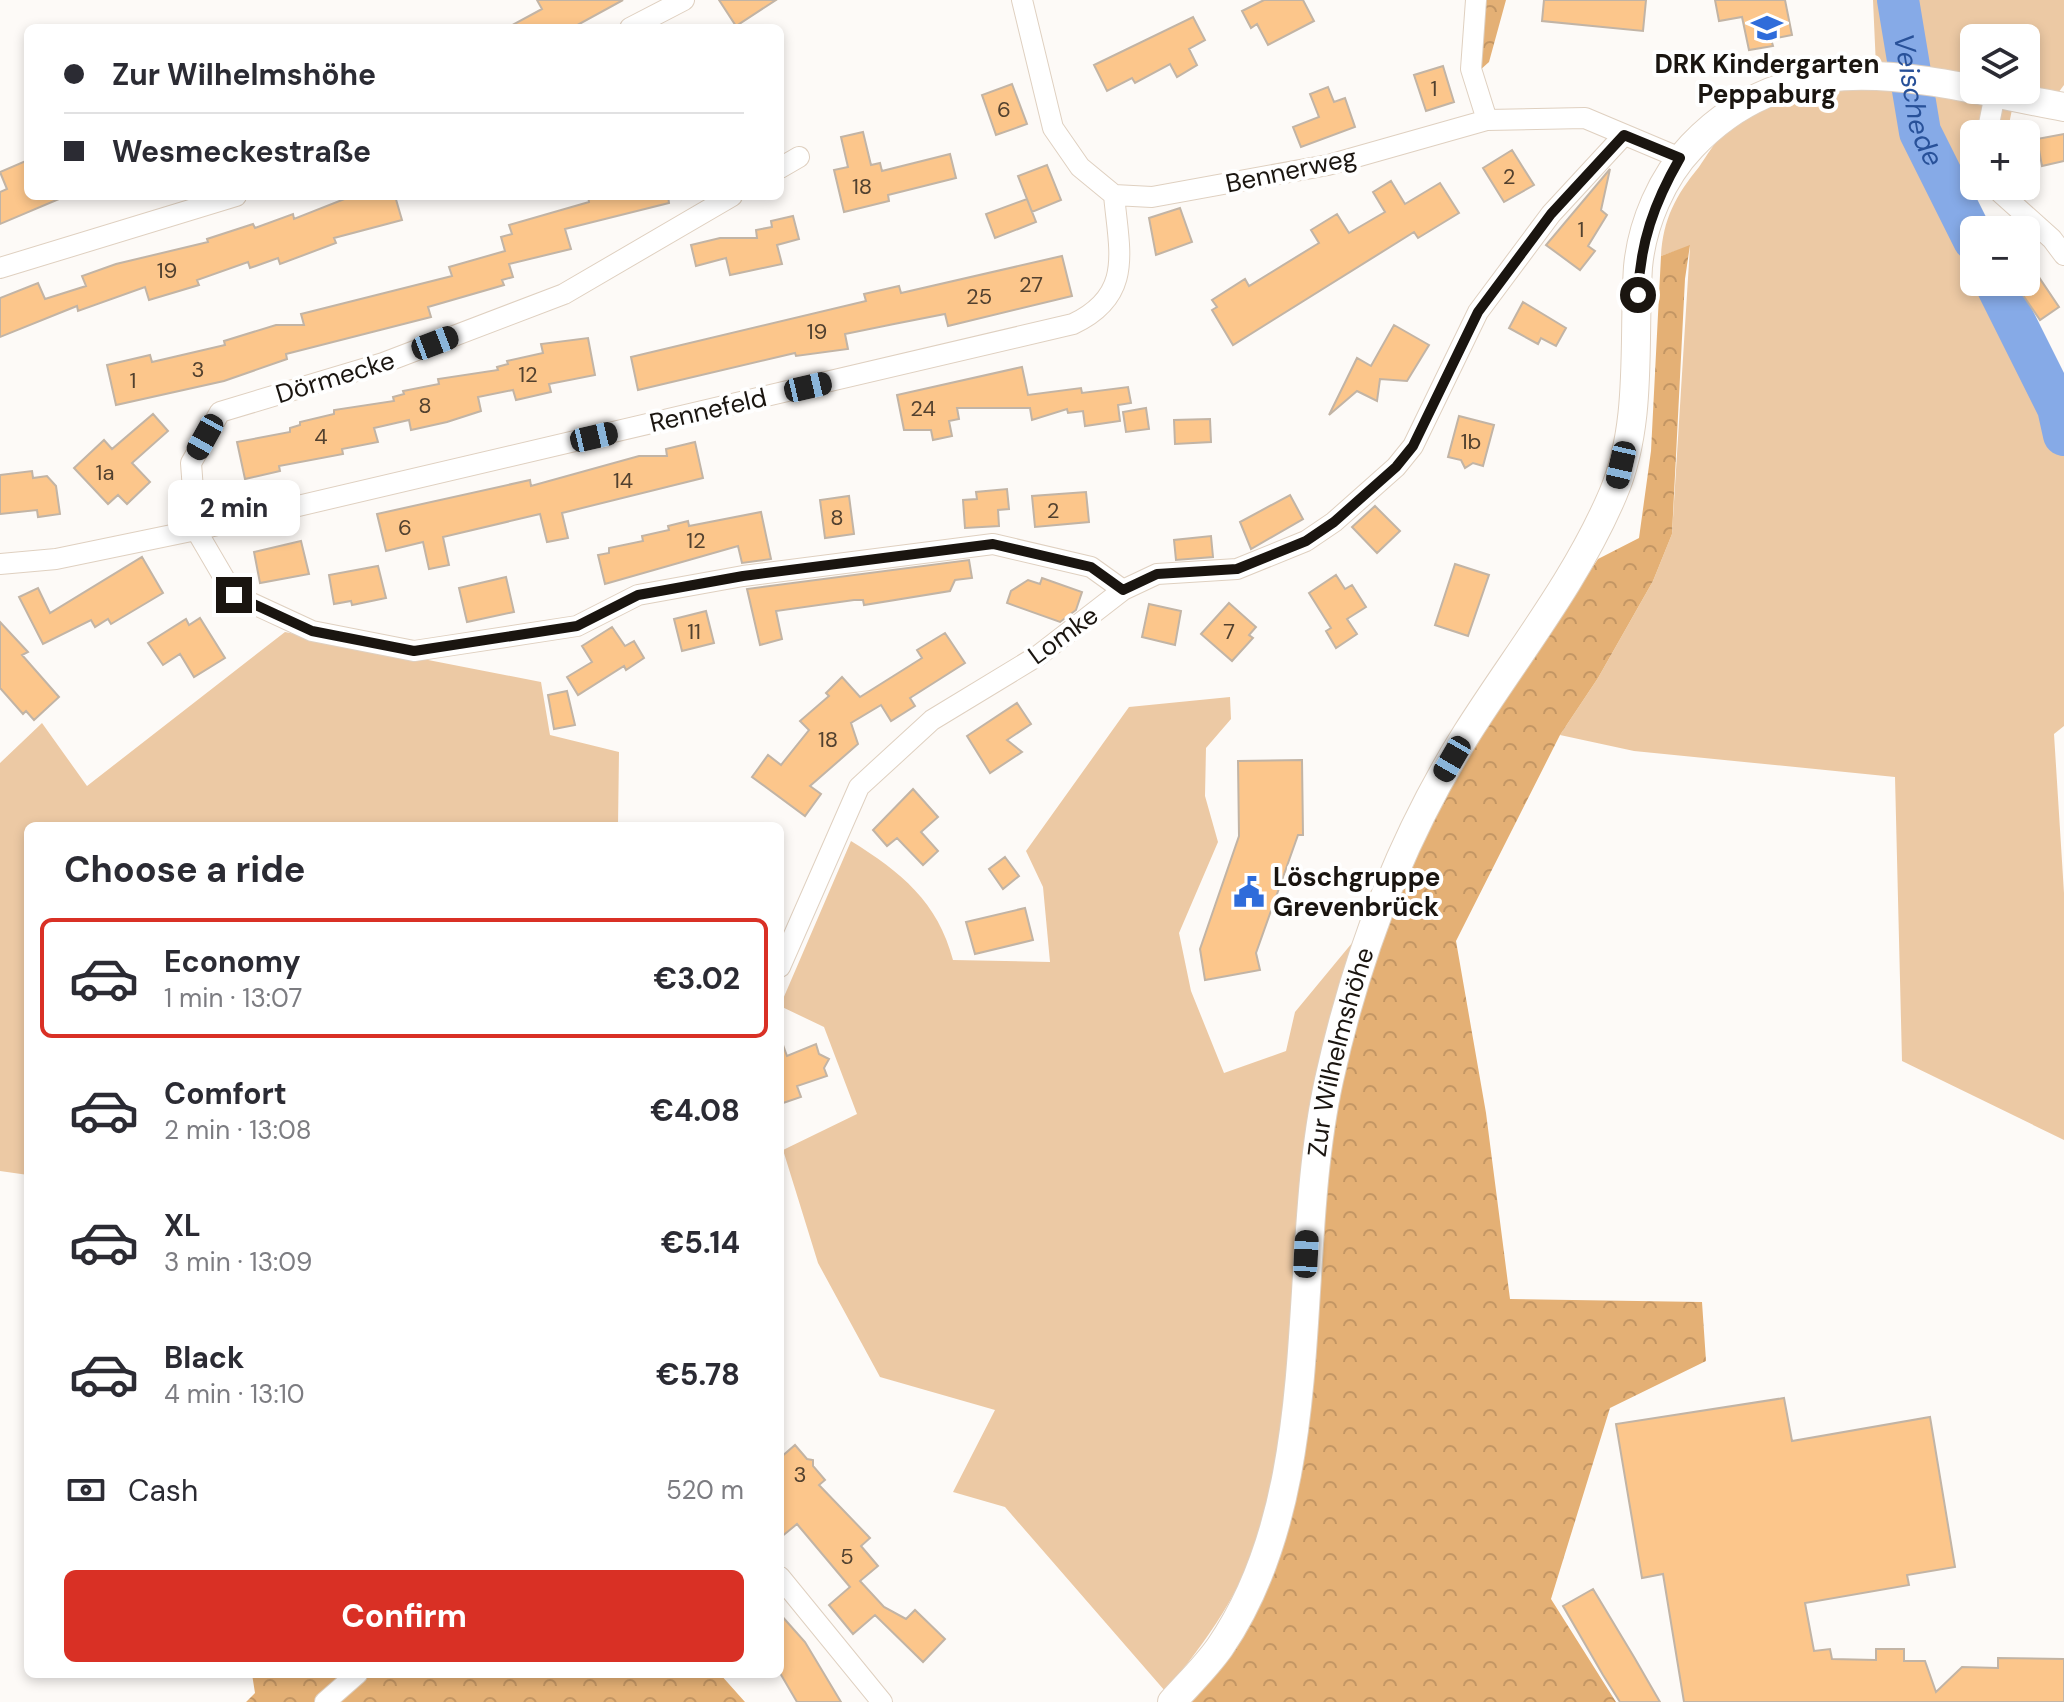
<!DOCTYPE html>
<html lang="en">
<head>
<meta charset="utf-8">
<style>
  body { margin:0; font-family:"DM Sans",sans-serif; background:#f7f7f7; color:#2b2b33; height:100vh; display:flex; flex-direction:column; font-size:30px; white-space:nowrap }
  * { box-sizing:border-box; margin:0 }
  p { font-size:26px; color:#7c7c81 }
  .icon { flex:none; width:44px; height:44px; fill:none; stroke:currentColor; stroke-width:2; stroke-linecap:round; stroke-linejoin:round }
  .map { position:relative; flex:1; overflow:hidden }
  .drawer { position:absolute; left:24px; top:822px; width:760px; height:856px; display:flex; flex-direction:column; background:#fff; border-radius:12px; box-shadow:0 4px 12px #0003 }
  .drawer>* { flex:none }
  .hud { position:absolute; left:24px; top:24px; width:760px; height:176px; border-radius:12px; box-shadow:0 4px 12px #0003; display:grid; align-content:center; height:176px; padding:0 40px; background:#fff }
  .controls { position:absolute; left:1960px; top:24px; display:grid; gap:16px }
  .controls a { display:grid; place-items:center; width:80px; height:80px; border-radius:12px; background:#fff; box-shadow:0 4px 12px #0003; font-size:40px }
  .end { position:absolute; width:36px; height:36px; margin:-18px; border:10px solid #1a1510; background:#fff; box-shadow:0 0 0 4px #fff }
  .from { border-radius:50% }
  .bubble { position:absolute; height:56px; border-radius:12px; background:#fff; box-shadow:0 4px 12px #0003; font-size:26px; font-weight:700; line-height:56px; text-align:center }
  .car { position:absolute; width:24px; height:48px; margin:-24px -12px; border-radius:10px; box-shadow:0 0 6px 2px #0007; background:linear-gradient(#222 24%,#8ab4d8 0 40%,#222 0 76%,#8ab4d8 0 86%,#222 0) }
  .hud b { display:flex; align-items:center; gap:28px; height:76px; font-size:30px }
  .hud b+b { border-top:2px solid #e1e1e2 }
  .hud i { width:20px; height:20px; background:#2b2b33 }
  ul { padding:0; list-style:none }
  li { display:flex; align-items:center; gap:24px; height:120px; margin:0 16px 12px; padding:0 24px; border:4px solid transparent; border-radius:12px }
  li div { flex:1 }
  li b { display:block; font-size:30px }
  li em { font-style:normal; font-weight:700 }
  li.current { border-color:#d93025 }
  li>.icon { width:72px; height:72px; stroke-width:1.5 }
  h2 { padding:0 40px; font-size:36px; line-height:96px }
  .pay { display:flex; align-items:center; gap:20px; height:88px; padding:0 40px; font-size:30px }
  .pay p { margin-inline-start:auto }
  .button { display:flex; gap:16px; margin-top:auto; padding:16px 40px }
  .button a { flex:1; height:92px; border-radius:12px; background:#d93025; color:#fff; font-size:32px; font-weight:700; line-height:92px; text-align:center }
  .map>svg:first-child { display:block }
</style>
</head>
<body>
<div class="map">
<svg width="2064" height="1702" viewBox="0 0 2064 1702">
  <defs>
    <pattern id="forest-crowns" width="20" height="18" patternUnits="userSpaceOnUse" patternTransform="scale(2)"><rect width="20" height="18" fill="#e4b075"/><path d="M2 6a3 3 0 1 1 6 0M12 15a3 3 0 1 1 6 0" fill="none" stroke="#c39664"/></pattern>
  </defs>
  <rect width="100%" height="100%" fill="#fdfaf7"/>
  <path fill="#ecc9a4" d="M 1873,0 L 2064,0 L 2064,85 L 2058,93 L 2026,89 L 2026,38 L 1974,38 L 1974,90 L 2016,90 L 2007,134 L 1974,134 L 1974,185 L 1945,204 L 1974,261 L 1974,282 L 1985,282 L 2064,435 L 2064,726 L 2054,734 L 2064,893 L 2064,1140 L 1902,1061 L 1895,777 L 1634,751 L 1560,735 L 1598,678 L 1653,581 L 1672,534 L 1690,246 L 1661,256 C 1663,219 1676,195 1699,167 C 1707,155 1715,142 1725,132 C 1764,93 1826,91 1877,89 Z
    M 285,632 L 541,682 L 550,735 L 619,752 L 618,826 L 28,826 L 28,1175 L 0,1171 L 0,763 L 42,723 L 87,786 Z
    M 1230,697 L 1231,719 L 1206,748 L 1205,796 L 1218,842 L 1179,933 L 1191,991 L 1224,1073 L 1286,1051 L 1295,1012 L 1352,943 C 1329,1021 1309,1099 1300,1180 C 1287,1294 1298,1414 1264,1525 C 1244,1587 1207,1642 1165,1691 L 1005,1507 L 953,1492 L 995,1410 L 880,1377 L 818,1263 L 783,1150 L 857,1114 L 824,1027 L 780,1006 L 851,841 C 901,872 938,902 953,960 L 1050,962 L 1043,887 L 1026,851 L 1129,707 Z"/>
  <path fill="url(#forest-crowns)" d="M 1483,0 L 1506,0 L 1489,62 L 1479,71 Z
    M 1690,245 L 1685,279 L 1672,534 L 1653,581 L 1598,678 L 1560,735 L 1456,941 L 1486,1113 L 1510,1299 L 1702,1302 L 1706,1361 L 1610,1408 L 1551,1599 L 1616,1702 L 1188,1702 L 1269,1573 L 1332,1116 L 1355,1013 L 1388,917 L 1450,787 L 1498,706 L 1598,559 L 1639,538 L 1651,451 L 1661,256 Z
    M 252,1674 L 720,1674 L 745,1702 L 246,1702 L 255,1693 Z"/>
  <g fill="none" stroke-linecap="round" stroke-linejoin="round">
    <g stroke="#86aae7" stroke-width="42">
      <path id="s1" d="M 1898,0 L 1920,132 L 1974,240"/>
      <path d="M 1995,282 L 2058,408 L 2064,435"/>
    </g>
  </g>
  <path fill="#fcc68b" stroke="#c2b4a5" stroke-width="2" d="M 537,0 L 623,0 L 572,28 L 507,28 L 542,9 Z
    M 719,0 L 776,0 L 736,26 Z
    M 1264,0 L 1303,0 L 1314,21 L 1268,45 L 1257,24 L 1251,28 L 1242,11 Z
    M 1544,0 L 1646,0 L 1643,31 L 1542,21 Z
    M 1715,0 L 1785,0 L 1792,35 L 1771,39 L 1773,46 L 1749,50 L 1742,17 L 1719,21 Z
    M 1193,17 L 1205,40 L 1189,49 L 1197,65 L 1177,77 L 1170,64 L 1135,83 L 1132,78 L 1107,91 L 1094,65 Z
    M 1443,66 L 1454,102 L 1426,111 L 1414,75 Z
    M 1012,84 L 1027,124 L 996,135 L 982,95 Z
    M 1328,87 L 1334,102 L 1345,98 L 1355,127 L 1301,147 L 1293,127 L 1319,117 L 1310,94 Z
    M 863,132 L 871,165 L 880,163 L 882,171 L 950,154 L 956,178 L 888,195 L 889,201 L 844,212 L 834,170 L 848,167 L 841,137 Z
    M 2064,134 L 2064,161 L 2042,166 L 2037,139 Z
    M 1512,150 L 1534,185 L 1504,202 L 1483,168 Z
    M 28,160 L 28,196 L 66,196 L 0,224 L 0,192 L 7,189 L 0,172 Z
    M 1047,165 L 1061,200 L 1032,212 L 1018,176 Z
    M 1610,169 L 1601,210 L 1607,215 L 1588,246 L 1595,251 L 1580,270 L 1546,245 Z
    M 1391,181 L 1405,204 L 1440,183 L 1459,213 L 1418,238 L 1414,232 L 1233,345 L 1212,310 L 1217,307 L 1212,300 L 1245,279 L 1249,286 L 1319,243 L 1311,230 L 1337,214 L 1349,233 L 1385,212 L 1373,192 Z
    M 352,196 L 395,196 L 402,220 L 334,238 L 336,243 L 280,264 L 278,258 L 250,268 L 248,262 L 197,280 L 199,285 L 149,300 L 145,287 L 78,311 L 77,306 L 0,337 L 0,298 L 38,283 L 45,299 L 86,286 L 82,276 L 116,264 L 208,242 L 207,239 L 253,224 L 255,228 L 293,214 L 294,219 Z
    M 588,196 L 668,196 L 669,203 L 565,229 L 571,249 L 509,264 L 513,277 L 502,280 L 504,285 L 428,307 L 431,317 L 286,354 L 287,359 L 224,381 L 116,405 L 107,365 L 150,355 L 152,362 L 225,345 L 224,341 L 276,325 L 304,325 L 301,314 L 452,276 L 449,267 L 505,251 L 501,237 L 512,234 L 509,225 L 589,202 Z
    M 1027,199 L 1036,222 L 995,238 L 986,214 Z
    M 1180,208 L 1192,242 L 1156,255 L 1149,218 Z
    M 793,216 L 799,239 L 777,245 L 782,264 L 730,275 L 726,258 L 696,266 L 691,245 L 720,238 L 757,238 L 756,230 L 772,227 L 771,221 Z
    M 1062,256 L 1072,296 L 948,326 L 945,314 L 894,324 L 845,334 L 848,349 L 796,356 L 795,353 L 638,390 L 631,357 L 866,301 L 864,294 L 899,286 L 901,293 Z
    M 2026,258 L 2059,307 L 2040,320 L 2014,282 L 2026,282 Z
    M 1523,302 L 1566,328 L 1556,346 L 1541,338 L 1538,344 L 1509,328 Z
    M 1394,325 L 1429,345 L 1407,381 L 1380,379 L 1377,401 L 1357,391 L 1329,415 L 1357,358 L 1371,366 Z
    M 588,338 L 595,375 L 549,384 L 551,392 L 516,400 L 513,390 L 478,397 L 481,411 L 447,422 L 411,430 L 409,420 L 374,428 L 378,442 L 342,449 L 343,454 L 279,466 L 280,471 L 245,479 L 237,442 L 290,432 L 290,428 L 300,425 L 300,422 L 334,414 L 334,410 L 394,401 L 393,397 L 404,394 L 403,391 L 439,384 L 438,379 L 498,370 L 497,367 L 508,364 L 507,361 L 543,353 L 541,344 Z
    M 1022,367 L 1028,395 L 1081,388 L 1082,393 L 1128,387 L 1131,403 L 1118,405 L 1120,421 L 1085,426 L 1083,411 L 1068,413 L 1067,409 L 1032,420 L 1030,408 L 957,408 L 959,419 L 949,421 L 952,436 L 933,440 L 931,430 L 904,430 L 897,395 Z
    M 1146,408 L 1149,429 L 1126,432 L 1123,412 Z
    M 153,414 L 168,431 L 132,463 L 150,482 L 127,504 L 118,495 L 108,504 L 74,468 L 104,440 L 112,449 Z
    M 1459,416 L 1494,425 L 1483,466 L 1473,463 L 1465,468 L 1461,460 L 1448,457 Z
    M 1210,419 L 1211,442 L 1175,444 L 1174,420 Z
    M 695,442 L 703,478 L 562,513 L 568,538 L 547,542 L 540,514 L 443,537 L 449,565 L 429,569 L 423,542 L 386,551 L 377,514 L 530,480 L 531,486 L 639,456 L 667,456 L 666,449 Z
    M 32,471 L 33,478 L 47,476 L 56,486 L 60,514 L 38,517 L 37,510 L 0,514 L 0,475 Z
    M 1007,489 L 1009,509 L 998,510 L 999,526 L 965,528 L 963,500 L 977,499 L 976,492 Z
    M 1086,492 L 1089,522 L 1035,527 L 1032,496 Z
    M 1290,495 L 1303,519 L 1251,549 L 1240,522 Z
    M 849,496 L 854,534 L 825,538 L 820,500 Z
    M 1375,506 L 1400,531 L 1377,553 L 1352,527 Z
    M 761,512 L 771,559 L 742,563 L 738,546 L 605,584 L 598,555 L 609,553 L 609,548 L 643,541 L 642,536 L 669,530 L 668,526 L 688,521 L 689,526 Z
    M 1211,536 L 1213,557 L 1176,560 L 1174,540 Z
    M 301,541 L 309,574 L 260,583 L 254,552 Z
    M 142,557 L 163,593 L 111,624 L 108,619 L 95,627 L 91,620 L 43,644 L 19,597 L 38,588 L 50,613 Z
    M 969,560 L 972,578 L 955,580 L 950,591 L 864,605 L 863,600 L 854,600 L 776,611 L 782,639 L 760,645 L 747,589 Z
    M 1455,564 L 1489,575 L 1468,636 L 1435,625 Z
    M 378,566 L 386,598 L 352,605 L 351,601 L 334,604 L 329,575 Z
    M 1336,575 L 1345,589 L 1352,585 L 1366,607 L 1347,619 L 1357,634 L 1336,648 L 1326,631 L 1331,628 L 1309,593 Z
    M 506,577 L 514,612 L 467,622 L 459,588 Z
    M 1042,578 L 1082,592 L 1076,610 L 1060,622 L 1007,603 L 1011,591 L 1028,580 L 1040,584 Z
    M 1229,603 L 1256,627 L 1249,635 L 1253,638 L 1232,661 L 1201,634 Z
    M 1149,604 L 1181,611 L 1175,645 L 1142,637 Z
    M 706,611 L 714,643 L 682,651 L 674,619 Z
    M 200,618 L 225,658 L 194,677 L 180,654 L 163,665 L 148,643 L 186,619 L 189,625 Z
    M 0,622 L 28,652 L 22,655 L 59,697 L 34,720 L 26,711 L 23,714 L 0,688 Z
    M 612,627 L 625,646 L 634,641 L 644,658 L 626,670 L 624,666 L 578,695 L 567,677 L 592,662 L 582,646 Z
    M 945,633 L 965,663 L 910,698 L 915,706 L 891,721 L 881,705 L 851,723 L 858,744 L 810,786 L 821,794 L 805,816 L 752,777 L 768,755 L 781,765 L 809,730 L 800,721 L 829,696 L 826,693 L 842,677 L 860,697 L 922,658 L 917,650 Z
    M 567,691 L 575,725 L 554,729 L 548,695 Z
    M 1017,703 L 1031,724 L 1007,740 L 1022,752 L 990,773 L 967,736 Z
    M 1302,760 L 1303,835 L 1298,835 L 1256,953 L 1260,970 L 1205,980 L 1200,949 L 1239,836 L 1238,761 Z
    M 913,789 L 938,817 L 921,832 L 938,851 L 923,865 L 897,838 L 887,846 L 873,830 Z
    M 1005,857 L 1019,876 L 1003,889 L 989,869 Z
    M 1025,908 L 1033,940 L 975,954 L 966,922 Z
    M 816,1044 L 819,1054 L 829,1059 L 824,1068 L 827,1076 L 797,1086 L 801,1097 L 780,1104 L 780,1045 L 783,1045 L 787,1056 Z
    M 1784,1398 L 1792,1441 L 1930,1417 L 1955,1567 L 1907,1575 L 1909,1585 L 1805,1603 L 1814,1651 L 1830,1649 L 1832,1659 L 1876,1660 L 1876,1649 L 1904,1649 L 1904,1661 L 1925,1661 L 1936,1692 L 1962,1667 L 1998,1668 L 1998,1658 L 2064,1659 L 2064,1702 L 1684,1702 L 1663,1574 L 1642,1578 L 1616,1424 Z
    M 795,1445 L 807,1459 L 813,1460 L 813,1466 L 825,1480 L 819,1485 L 870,1538 L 861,1546 L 878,1566 L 860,1581 L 884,1607 L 906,1619 L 915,1610 L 945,1639 L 923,1662 L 875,1615 L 853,1634 L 829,1605 L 850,1587 L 797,1524 L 780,1538 L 780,1458 Z
    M 1593,1589 L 1634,1657 L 1660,1702 L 1620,1702 L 1603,1675 L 1563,1606 Z
    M 780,1614 L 805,1642 L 841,1702 L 797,1702 L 780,1673 Z"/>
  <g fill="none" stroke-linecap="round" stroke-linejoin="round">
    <defs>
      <path id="street" d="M 1022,0 L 1053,128 L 1080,167 L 1114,195 L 1152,197 L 1328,165 L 1487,120 L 1585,118 L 1680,158
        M 1476,0 L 1471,69 L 1487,120
        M 630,28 L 684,0
        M 1987,134 L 1995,94
        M 780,168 L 799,157
        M 1993,186 L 2052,239 L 2064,255
        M 732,196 L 564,294 L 383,363 L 220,412 L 191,463 L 196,530 L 234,595 L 312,631 L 414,651 L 577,626 L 638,595 L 743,576 L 993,544 L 1091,567 L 1123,590
        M 0,268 L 236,196
        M 0,564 L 56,559 L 196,530 L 1073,324 C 1134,295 1119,251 1114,195
        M 780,967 L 859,787 L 932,720 L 1039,655 L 1123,590 L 1157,574 L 1237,569 L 1306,541 L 1334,522 L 1396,467 L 1413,446 L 1478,312 L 1551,214 L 1624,135
        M 780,1577 L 882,1702
        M 325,1702 L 357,1674"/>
      <g id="secondary">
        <path id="s2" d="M 1172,1702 C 1188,1684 1206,1667 1220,1647 C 1329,1487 1289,1262 1329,1080 C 1356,957 1400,840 1467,733 C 1517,654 1576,581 1613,494 C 1643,423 1633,342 1638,267 C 1642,224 1662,177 1692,146 C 1797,35 1933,83 2064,107"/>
      </g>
    </defs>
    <use href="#street" stroke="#dfd0c0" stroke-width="22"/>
    <use href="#secondary" stroke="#dfd0c0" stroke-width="30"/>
    <use href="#street" stroke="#fff" stroke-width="20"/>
    <use href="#secondary" stroke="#fff" stroke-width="28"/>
  </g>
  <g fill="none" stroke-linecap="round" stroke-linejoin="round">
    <path stroke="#1a1510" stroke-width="10" d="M 234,595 L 312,631 L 414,651 L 577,626 L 638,595 L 743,576 L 993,544 L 1091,567 L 1123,590 L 1157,574 L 1237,569 L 1306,541 L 1334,522 L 1396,467 L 1413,446 L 1478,312 L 1551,214 L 1624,135 L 1680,158 C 1654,203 1640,243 1638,295"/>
  </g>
  <defs>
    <symbol id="school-bare" viewBox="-9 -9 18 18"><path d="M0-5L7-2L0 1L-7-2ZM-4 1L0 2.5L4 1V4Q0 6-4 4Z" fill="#2f6cda" stroke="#fff" stroke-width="2.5" paint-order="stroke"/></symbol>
    <symbol id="civic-bare" viewBox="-9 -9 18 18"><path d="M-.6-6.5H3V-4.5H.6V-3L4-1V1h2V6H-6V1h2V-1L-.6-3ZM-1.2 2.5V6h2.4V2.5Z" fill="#2f6cda" stroke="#fff" stroke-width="2.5" paint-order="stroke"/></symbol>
  </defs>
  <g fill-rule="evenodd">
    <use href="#school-bare" x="1745" y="6" width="44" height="44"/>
    <use href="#civic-bare" x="1227" y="870" width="44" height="44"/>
  </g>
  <g text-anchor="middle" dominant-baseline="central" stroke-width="8" stroke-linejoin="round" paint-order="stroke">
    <g font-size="22" fill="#52412f">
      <text x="1434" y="88">1</text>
      <text x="1004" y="109">6</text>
      <text x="1509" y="176">2</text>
      <text x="862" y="186">18</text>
      <text x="1581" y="229">1</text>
      <text x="167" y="270">19</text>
      <text x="1031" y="284">27</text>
      <text x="979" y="296">25</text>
      <text x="817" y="331">19</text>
      <text x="198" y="369">3</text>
      <text x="528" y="374">12</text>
      <text x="133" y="380">1</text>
      <text x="425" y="405">8</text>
      <text x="923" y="408">24</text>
      <text x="321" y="436">4</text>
      <text x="1471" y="441">1b</text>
      <text x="105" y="472">1a</text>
      <text x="623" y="480">14</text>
      <text x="1053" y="510">2</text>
      <text x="837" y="517">8</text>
      <text x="405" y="527">6</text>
      <text x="696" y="540">12</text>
      <text x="694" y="631">11</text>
      <text x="1229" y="631">7</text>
      <text x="828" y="739">18</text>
      <text x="800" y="1474">3</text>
      <text x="847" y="1556">5</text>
    </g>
    <g font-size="26" font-weight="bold" fill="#1a1510" stroke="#fff">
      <text x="1767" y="64">DRK Kindergarten<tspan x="1767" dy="30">Peppaburg</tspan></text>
      <text x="1273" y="877" text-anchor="start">Löschgruppe<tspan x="1273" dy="30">Grevenbrück</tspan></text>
    </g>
    <g font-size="26" fill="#1a1510" stroke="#fff">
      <text transform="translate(1291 170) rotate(-12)">Bennerweg</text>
      <text transform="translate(335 377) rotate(-17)">Dörmecke</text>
      <text transform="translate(708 410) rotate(-13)">Rennefeld</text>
      <text transform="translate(1063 635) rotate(-36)">Lomke</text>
      <text stroke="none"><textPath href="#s2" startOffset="686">Zur Wilhelmshöhe</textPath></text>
    </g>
    <g font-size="28" font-style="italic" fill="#285199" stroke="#fff">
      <text stroke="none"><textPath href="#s1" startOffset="102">Veischede</textPath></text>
    </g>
  </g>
</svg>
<div class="controls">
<a><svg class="icon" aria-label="layers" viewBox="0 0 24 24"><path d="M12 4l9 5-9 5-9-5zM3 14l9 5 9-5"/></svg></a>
<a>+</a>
<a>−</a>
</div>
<i class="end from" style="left:1638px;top:295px"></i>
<i class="end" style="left:234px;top:595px"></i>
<div class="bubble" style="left:168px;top:480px;width:132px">2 min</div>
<i class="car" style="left:435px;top:343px;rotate:69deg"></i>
<i class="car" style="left:808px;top:387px;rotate:77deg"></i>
<i class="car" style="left:205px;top:437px;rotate:209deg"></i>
<i class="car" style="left:594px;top:437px;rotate:77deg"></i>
<i class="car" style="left:1621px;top:465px;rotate:193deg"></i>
<i class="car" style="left:1452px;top:759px;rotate:210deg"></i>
<i class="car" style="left:1306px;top:1254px;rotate:3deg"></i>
<div class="hud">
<b><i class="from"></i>Zur Wilhelmshöhe</b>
<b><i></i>Wesmeckestraße</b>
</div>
<section class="drawer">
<h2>Choose a ride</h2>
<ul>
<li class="current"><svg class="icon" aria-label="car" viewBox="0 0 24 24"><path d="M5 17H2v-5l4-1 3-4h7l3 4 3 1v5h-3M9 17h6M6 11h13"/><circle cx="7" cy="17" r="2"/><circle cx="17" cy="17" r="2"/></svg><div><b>Economy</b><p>1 min · 13:07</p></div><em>€3.02</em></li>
<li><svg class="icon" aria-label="car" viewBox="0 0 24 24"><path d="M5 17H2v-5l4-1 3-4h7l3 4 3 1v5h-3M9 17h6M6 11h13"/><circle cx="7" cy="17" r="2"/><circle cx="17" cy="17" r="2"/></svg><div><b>Comfort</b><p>2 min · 13:08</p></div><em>€4.08</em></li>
<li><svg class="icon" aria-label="car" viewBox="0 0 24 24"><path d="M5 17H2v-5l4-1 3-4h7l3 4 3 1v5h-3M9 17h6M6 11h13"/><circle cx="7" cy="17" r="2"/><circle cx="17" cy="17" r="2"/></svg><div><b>XL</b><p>3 min · 13:09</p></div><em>€5.14</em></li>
<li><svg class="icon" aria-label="car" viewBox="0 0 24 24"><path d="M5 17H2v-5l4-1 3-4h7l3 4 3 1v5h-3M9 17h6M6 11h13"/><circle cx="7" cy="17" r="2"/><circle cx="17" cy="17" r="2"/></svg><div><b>Black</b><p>4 min · 13:10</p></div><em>€5.78</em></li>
</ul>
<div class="pay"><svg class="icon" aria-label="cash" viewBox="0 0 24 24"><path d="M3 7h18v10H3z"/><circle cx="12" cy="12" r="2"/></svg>Cash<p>520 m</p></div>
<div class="button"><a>Confirm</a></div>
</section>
</div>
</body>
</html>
